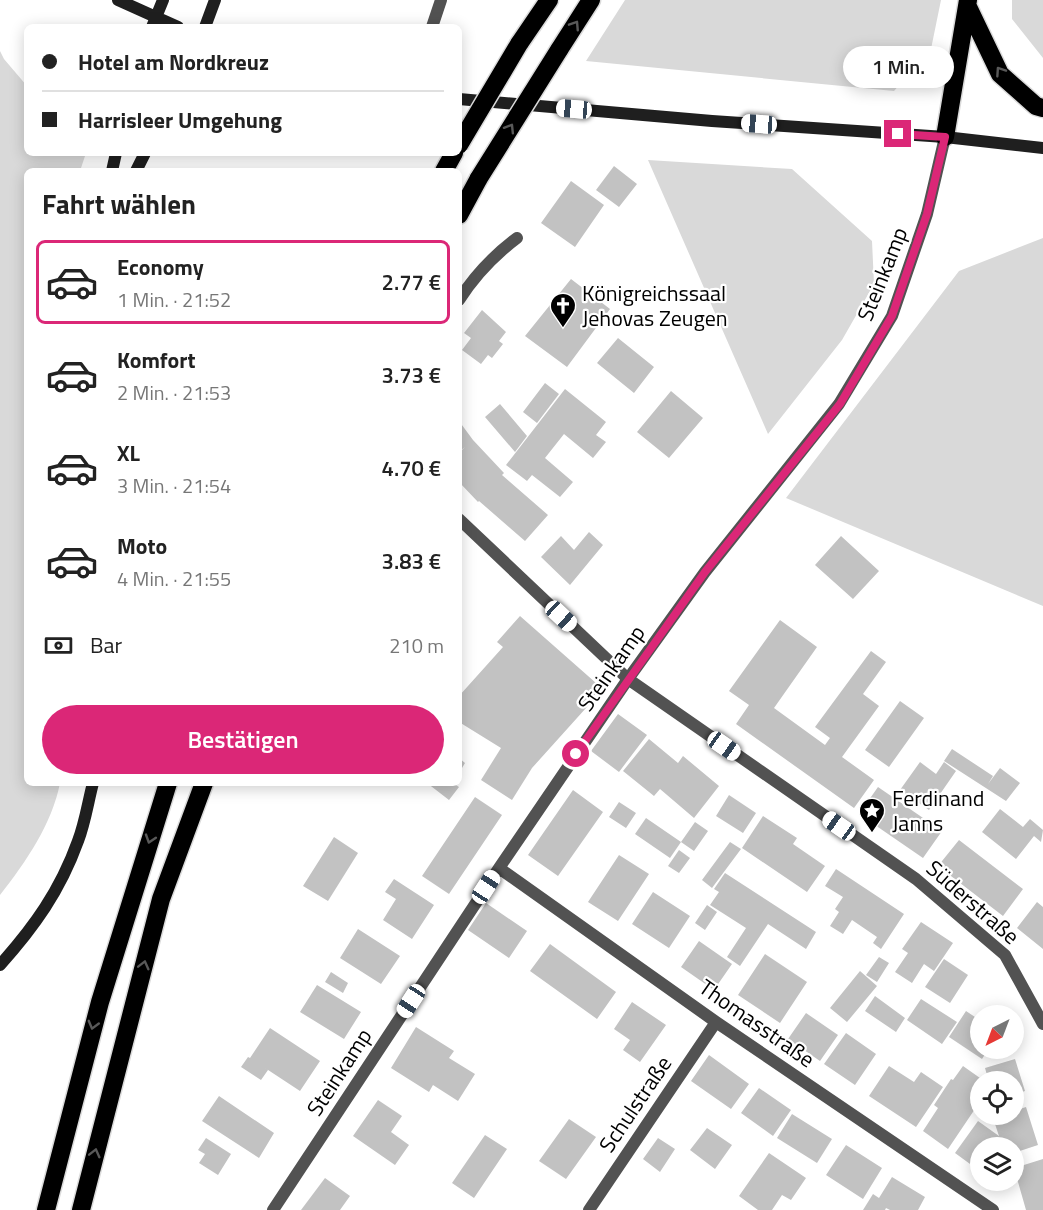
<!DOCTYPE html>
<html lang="de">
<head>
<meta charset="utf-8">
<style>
  body { margin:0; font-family:"Titillium Web",sans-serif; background:#f6f6f6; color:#222; height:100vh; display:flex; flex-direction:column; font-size:22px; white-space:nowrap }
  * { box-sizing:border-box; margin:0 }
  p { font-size:20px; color:#767676 }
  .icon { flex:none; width:33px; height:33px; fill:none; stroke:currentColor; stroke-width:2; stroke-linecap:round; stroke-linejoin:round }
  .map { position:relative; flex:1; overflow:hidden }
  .panel { position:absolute; left:24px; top:168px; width:438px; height:618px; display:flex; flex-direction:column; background:#fff; border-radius:9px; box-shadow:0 3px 15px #0003 }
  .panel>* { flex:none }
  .top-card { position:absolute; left:24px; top:24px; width:438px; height:132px; border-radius:9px; box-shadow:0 3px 15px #0003; display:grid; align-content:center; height:132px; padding:0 18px; background:#fff }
  .needle { width:39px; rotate:222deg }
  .fabs { position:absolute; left:970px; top:1005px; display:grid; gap:12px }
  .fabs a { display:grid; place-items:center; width:54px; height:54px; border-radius:50%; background:#fff; box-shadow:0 3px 15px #0003; font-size:30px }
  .end { position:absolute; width:27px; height:27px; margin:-14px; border:8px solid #db2777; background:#fff; box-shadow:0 0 0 3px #fff }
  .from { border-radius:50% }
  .bubble { position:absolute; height:42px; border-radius:21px; background:#fff; box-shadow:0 3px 15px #0003; font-size:20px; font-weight:600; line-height:42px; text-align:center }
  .car { position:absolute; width:18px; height:36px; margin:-18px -9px; border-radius:8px; box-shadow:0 0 4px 2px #0007; background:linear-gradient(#fff 24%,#345 0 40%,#fff 0 76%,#345 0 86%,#fff 0) }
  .top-card b { display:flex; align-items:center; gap:21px; height:57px; font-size:22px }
  .top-card b+b { border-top:2px solid #e0e0e0 }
  .top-card i { width:15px; height:15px; background:#222 }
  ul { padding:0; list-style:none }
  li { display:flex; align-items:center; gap:18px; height:84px; margin:0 12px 9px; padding:0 6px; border:3px solid transparent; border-radius:9px }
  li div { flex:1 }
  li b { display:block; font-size:22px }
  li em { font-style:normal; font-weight:600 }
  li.active { border-color:#db2777 }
  li>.icon { width:54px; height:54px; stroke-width:1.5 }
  h2 { padding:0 18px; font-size:27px; line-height:72px }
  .pay { display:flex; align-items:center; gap:15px; height:66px; padding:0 18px; font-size:22px }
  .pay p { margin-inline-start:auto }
  .primary-button { display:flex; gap:12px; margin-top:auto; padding:12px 18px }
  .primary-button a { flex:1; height:69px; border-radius:36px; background:#db2777; color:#fff; font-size:24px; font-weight:600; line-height:69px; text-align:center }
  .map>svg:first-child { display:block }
</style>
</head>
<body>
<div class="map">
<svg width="1043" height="1210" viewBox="0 0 1043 1210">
  <rect width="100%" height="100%" fill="#fff"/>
  <path fill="#d9d9d9" d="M 625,0 L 941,0 L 931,49 L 894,91 L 586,61 Z
    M 1012,0 L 1043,0 L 1043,58 L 1012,19 Z
    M 0,51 L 4,59 L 27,86 L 27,153 L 86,153 L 80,171 L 27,171 L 27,783 L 60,783 C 52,824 26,862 0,895 Z
    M 648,160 L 792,169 L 872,241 L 874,284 L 842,340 L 768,434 Z
    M 1043,238 L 1043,606 L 786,498 L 959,271 Z"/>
  <path fill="#c2c2c2" d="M 614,166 L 637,184 L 619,207 L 596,190 Z
    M 571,181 L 604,205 L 575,247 L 541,223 Z
    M 571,279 L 610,309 L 567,367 L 525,336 Z
    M 482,310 L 506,332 L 499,341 L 503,344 L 492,358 L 488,355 L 481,364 L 462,350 L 471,338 L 464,333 Z
    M 618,338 L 654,367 L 634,393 L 597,363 Z
    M 545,383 L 559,394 L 537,423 L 523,412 Z
    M 565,389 L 606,422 L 596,435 L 606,442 L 593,458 L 564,434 L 545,458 L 573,482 L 560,497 L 532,475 L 527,481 L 506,465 Z
    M 671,391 L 703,418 L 669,458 L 637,432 Z
    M 500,404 L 527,436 L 515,452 L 485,417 Z
    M 459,421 L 473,440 L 504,473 L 502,475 L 548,515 L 525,541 L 479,501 L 478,502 L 459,482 L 459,453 L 465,447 L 459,452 Z
    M 589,532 L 603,545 L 570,585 L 541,557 L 561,536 L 574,550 Z
    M 841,536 L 879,571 L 853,599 L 815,565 Z
    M 520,616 L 596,683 L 595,698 L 532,768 L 512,800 L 481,780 L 501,748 L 459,722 L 459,696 L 503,647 L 497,642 Z
    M 780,620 L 817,647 L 774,708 L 825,745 L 830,738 L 815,727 L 871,651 L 886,662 L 863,694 L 879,706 L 842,757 L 874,780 L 854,808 L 736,724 L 749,705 L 729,691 Z
    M 900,701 L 924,718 L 889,767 L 865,750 Z
    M 618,714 L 647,735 L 619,772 L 591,751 Z
    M 649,739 L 678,763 L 683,756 L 719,786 L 694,818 L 660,789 L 654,796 L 623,771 Z
    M 952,749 L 993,776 L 988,784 L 1000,768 L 1020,783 L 1006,801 L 944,761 Z
    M 459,758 L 465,763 L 459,773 Z
    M 920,762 L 936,774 L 944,762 L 956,771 L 929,810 L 900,790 Z
    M 427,783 L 453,783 L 459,787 L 449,800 Z
    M 878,787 L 942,831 L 923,858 L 859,814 Z
    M 573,790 L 603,812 L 558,876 L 528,855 Z
    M 729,795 L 756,813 L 743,833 L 716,816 Z
    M 475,797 L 502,815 L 449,894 L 422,876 Z
    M 619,802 L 636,813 L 626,828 L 609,817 Z
    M 1000,809 L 1023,827 L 1030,819 L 1043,830 L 1041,842 L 1034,836 L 1016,859 L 982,832 Z
    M 763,816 L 797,838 L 793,844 L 825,866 L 807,892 L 742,848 Z
    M 646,818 L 681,842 L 670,858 L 635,834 Z
    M 695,822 L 708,831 L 694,851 L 681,842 Z
    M 334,837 L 358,853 L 328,901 L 303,886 Z
    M 959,840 L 1023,889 L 1003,916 L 938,866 Z
    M 730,842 L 741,849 L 712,888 L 702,880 Z
    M 679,850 L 690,858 L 679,873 L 668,866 Z
    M 619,855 L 649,874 L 618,921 L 588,902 Z
    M 836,869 L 904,914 L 881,949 L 873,943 L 877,937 L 852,920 L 843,934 L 830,926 L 839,912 L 835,909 L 843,897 L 825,886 Z
    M 725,873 L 816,932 L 806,949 L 768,924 L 740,966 L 727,957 L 746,928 L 710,905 L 719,892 L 714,889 Z
    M 394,879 L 434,905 L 412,939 L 383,920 L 396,899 L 385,892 Z
    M 653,892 L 690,916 L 669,948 L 632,924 Z
    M 1037,902 L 1043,907 L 1043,949 L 1017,928 Z
    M 486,903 L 527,931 L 509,958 L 468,930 Z
    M 707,905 L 717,912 L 705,930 L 695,923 Z
    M 921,922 L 953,943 L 934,971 L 924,964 L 912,983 L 895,972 L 908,953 L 902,949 Z
    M 358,929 L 400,956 L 381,984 L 340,958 Z
    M 699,941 L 732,964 L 714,990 L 681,967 Z
    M 550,944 L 616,992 L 597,1019 L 530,971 Z
    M 765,954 L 807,982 L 780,1023 L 738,995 Z
    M 879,957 L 889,963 L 877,982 L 866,975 Z
    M 944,959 L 968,975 L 950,1003 L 925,987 Z
    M 860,971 L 877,986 L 847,1022 L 830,1008 Z
    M 331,972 L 348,983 L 343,993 L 325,982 Z
    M 317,985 L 361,1012 L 344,1039 L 300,1012 Z
    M 875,996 L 905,1018 L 896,1032 L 865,1011 Z
    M 921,999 L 957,1022 L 942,1044 L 907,1020 Z
    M 632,1002 L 666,1025 L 640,1062 L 623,1050 L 630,1040 L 614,1029 Z
    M 966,1011 L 981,1021 L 981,1048 L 989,1048 L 982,1059 L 949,1037 Z
    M 806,1013 L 838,1035 L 820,1061 L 788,1039 Z
    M 416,1027 L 454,1051 L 449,1058 L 475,1074 L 458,1101 L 433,1085 L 429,1092 L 391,1068 Z
    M 270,1028 L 320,1061 L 300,1091 L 262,1066 L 268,1070 L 261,1080 L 241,1067 L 248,1057 L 250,1058 Z
    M 846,1033 L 876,1054 L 855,1085 L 824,1064 Z
    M 709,1055 L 749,1084 L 731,1109 L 691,1081 Z
    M 1015,1059 L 1025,1091 L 1014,1095 L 1014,1082 L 981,1082 L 980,1078 L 971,1092 L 981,1100 L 948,1149 L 923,1131 L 938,1108 L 934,1105 L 951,1079 L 953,1080 L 963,1066 L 980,1078 L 987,1075 L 985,1068 Z
    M 889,1066 L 914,1082 L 921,1072 L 943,1087 L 916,1127 L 869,1096 Z
    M 759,1088 L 791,1110 L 773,1136 L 741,1113 Z
    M 219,1096 L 274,1133 L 259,1158 L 202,1121 Z
    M 378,1100 L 402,1116 L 391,1132 L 409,1145 L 395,1165 L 353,1136 Z
    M 1026,1107 L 1038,1145 L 1014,1153 L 1014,1148 L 1003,1148 L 1001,1143 L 998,1148 L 981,1148 L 981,1172 L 955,1153 L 978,1121 L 999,1136 L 993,1118 L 1002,1114 L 1014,1114 L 1014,1111 Z
    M 792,1114 L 832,1139 L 817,1163 L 777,1138 Z
    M 569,1119 L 596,1137 L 566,1179 L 539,1161 Z
    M 707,1128 L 732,1145 L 715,1169 L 690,1150 Z
    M 485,1135 L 507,1149 L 474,1198 L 452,1183 Z
    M 206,1138 L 231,1154 L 218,1175 L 199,1163 L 205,1154 L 198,1150 Z
    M 658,1138 L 675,1149 L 660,1172 L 643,1159 Z
    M 846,1145 L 882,1168 L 863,1199 L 826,1175 Z
    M 769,1153 L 806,1178 L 791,1200 L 782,1195 L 772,1210 L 758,1210 L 739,1196 Z
    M 1043,1159 L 1043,1210 L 1026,1210 L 1014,1168 Z
    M 892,1177 L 925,1197 L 918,1210 L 890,1210 L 886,1208 L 885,1210 L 863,1210 L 873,1194 L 879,1198 Z
    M 325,1178 L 350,1196 L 340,1210 L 301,1210 Z"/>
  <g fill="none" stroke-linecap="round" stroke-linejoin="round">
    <defs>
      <path id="highway" d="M 968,7 L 1000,74 L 1036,106 L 1043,108
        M 519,44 L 549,0
        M 559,50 L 591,0
        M 945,137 L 968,0
        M 444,171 L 454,153
        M 459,215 L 479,178
        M 46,1210 L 100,1002 L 168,783
        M 81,1210 L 161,899 L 204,783"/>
    </defs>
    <use href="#highway" stroke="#dbdbdb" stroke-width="21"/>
    <path stroke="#525252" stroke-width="12" d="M 432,27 L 441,0
      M 459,300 C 475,275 493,256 517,238"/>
    <path stroke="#525252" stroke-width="12" d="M 459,519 L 628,679 L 916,879 L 1005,955 L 1043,1024
      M 499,868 L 716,1022 L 993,1210
      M 273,1210 L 499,868 L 628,679 L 705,572 L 839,404 L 892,316 L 927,214 L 945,137
      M 589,1210 L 716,1022"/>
    <path stroke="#1f1f1f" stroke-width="12" d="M 118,0 L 178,27
      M 152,27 L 163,0
      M 205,27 L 215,0
      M 459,99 L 712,121 L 945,137 L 1043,148
      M 112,171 L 116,153
      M 136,171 L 145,153
      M 0,965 C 34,927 60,891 78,841 C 85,823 88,802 93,783"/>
    <use href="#highway" stroke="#000" stroke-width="18"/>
    <defs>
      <path id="highway-bridge" d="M 459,145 L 519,44
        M 479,178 L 559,50"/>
    </defs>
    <use href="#highway-bridge" stroke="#dbdbdb" stroke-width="21" stroke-linecap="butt"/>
    <use href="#highway-bridge" stroke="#000" stroke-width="18"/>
  </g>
  <defs><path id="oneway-chevron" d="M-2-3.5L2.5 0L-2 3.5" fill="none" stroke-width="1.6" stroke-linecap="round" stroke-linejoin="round" transform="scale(1.5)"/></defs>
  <g stroke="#595959">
    <use href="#oneway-chevron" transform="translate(575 25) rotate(-57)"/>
    <use href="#oneway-chevron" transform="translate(1000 71) rotate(-124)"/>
    <use href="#oneway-chevron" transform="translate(510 128) rotate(-58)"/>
    <use href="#oneway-chevron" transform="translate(150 839) rotate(108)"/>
    <use href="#oneway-chevron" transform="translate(144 965) rotate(-76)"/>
    <use href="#oneway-chevron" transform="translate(93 1025) rotate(105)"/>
    <use href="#oneway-chevron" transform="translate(95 1153) rotate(-76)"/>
  </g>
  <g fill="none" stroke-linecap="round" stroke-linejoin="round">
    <path stroke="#db2777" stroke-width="8" d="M 576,754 L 705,572 L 840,404 L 892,316 L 927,214 L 945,137 L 898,134"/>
  </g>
  <defs>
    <symbol id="church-pin" viewBox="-11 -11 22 30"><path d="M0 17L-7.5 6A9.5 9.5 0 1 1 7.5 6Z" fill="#000" stroke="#fff"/><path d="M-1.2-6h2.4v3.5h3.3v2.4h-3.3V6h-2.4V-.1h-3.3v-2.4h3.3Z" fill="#fff"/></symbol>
    <symbol id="sight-pin" viewBox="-11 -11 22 30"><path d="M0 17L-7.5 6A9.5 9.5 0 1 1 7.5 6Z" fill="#000" stroke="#fff"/><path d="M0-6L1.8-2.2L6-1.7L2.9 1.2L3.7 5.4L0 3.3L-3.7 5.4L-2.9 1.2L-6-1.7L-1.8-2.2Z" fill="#fff"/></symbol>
  </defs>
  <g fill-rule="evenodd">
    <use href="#church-pin" x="548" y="291" width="30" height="40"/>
    <use href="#sight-pin" x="857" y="796" width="30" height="40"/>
  </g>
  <g text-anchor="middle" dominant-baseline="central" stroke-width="4.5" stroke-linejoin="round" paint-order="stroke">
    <g font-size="22" fill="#000" stroke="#fff">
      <text transform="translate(882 274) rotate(-68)">Steinkamp</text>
      <text transform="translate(611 668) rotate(-55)">Steinkamp</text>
      <text transform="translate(973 902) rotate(41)">Süderstraße</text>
      <text transform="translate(757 1023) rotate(35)">Thomasstraße</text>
      <text transform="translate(339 1072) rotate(-57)">Steinkamp</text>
      <text transform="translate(635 1104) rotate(-56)">Schulstraße</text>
    </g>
    <g font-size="22" fill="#000" stroke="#fff" text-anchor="start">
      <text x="582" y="293">Königreichssaal<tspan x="582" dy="25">Jehovas Zeugen</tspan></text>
      <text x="892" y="798">Ferdinand<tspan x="892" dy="25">Janns</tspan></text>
    </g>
  </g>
</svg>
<div class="fabs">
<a><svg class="needle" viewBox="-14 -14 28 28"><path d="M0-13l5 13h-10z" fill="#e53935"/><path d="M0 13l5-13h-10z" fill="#767676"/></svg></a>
<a><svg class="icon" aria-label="locate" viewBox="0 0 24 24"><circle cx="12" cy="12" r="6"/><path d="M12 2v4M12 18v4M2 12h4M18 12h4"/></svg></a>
<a><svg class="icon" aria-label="layers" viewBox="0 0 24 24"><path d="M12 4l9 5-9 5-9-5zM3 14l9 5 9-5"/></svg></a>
</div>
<i class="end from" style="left:576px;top:754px"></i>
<i class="end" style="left:898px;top:134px"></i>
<div class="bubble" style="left:843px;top:46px;width:111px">1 Min.</div>
<i class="car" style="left:574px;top:109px;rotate:275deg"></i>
<i class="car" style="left:759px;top:124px;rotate:274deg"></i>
<i class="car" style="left:561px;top:616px;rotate:133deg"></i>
<i class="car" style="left:724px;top:746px;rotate:125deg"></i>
<i class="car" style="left:839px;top:826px;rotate:305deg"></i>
<i class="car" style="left:486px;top:887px;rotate:33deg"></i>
<i class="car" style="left:411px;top:1001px;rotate:213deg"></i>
<div class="top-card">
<b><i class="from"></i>Hotel am Nordkreuz</b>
<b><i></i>Harrisleer Umgehung</b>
</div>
<section class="panel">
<h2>Fahrt wählen</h2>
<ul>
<li class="active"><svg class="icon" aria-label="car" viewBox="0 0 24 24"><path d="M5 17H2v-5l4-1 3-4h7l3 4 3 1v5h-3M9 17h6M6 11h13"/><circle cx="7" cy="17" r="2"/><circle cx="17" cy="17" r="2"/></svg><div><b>Economy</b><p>1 Min. · 21:52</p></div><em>2.77 €</em></li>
<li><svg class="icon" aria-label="car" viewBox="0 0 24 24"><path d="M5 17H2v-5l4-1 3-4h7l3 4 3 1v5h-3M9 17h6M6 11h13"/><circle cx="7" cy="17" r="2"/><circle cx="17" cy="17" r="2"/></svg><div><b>Komfort</b><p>2 Min. · 21:53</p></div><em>3.73 €</em></li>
<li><svg class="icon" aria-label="car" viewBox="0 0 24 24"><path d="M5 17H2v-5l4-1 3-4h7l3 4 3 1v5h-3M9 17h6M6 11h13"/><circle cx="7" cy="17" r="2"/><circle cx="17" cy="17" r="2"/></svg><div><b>XL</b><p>3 Min. · 21:54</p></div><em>4.70 €</em></li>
<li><svg class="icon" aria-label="car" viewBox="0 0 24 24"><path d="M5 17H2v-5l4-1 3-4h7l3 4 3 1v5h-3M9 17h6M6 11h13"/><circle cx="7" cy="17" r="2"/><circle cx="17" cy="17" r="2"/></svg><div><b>Moto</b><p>4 Min. · 21:55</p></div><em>3.83 €</em></li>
</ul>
<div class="pay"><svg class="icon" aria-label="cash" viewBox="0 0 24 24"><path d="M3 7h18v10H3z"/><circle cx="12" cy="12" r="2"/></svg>Bar<p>210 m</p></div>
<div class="primary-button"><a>Bestätigen</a></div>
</section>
</div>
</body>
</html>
